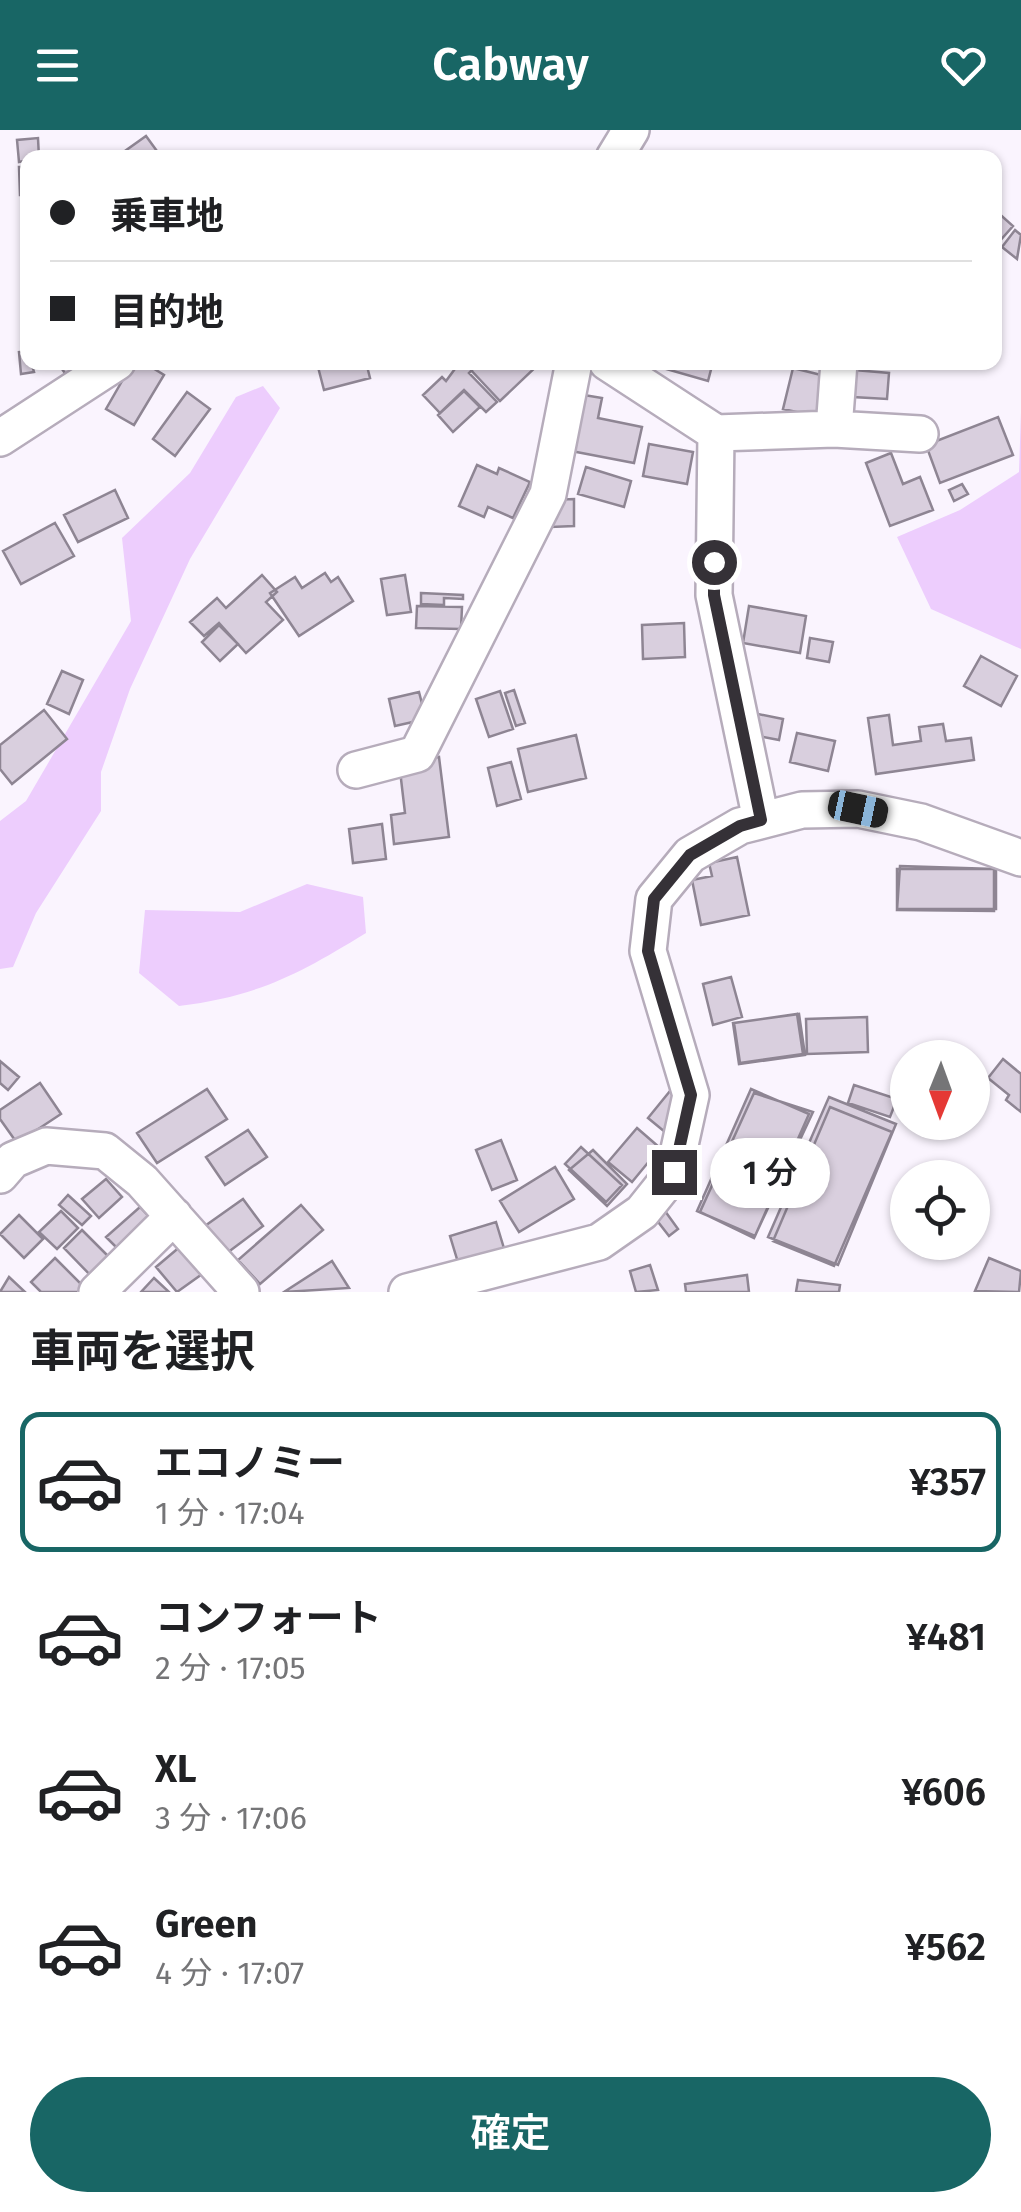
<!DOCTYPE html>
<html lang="ja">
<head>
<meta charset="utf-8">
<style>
  body { margin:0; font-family:"Fira Sans","Noto Sans JP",sans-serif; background:#f2f2f2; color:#202124; height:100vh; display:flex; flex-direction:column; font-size:38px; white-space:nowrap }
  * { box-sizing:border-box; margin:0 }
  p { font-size:32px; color:#757577 }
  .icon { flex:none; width:55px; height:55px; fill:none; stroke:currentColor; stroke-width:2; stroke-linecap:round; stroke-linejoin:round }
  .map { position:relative; height:1162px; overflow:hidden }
  .details { display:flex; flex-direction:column; background:#fff; flex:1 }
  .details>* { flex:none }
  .hud { position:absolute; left:20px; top:20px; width:982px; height:220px; border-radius:20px; box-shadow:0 2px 8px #0004; display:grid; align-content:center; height:220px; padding:0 30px; background:#fff }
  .needle { width:65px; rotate:181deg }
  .tools { position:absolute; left:890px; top:910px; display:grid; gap:20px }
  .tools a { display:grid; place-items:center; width:100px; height:100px; border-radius:50%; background:#fff; box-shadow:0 2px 8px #0004; font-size:50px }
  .end { position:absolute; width:45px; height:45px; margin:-22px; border:12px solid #353137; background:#fff; box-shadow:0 0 0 5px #fff }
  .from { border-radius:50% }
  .bubble { position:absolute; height:70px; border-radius:35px; background:#fff; box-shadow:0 2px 8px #0004; font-size:32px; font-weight:600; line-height:70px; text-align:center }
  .car { position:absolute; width:30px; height:60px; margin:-30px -15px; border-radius:12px; box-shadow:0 0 8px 2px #0007; background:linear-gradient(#222 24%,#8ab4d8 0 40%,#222 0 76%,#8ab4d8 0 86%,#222 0) }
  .hud b { display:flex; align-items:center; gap:35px; height:95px; font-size:38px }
  .hud b+b { border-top:2px solid #e0e0e0 }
  .hud i { width:25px; height:25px; background:#202124 }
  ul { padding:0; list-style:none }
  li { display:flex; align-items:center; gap:30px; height:140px; margin:0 20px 15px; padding:0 10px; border:5px solid transparent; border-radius:20px }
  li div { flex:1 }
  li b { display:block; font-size:38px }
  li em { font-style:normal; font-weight:600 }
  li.on { border-color:#186665 }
  li>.icon { width:90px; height:90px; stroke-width:1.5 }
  h2 { padding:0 30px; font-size:45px; line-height:120px }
  .cta { display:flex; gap:20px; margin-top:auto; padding:20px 30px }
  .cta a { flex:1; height:115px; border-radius:60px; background:#186665; color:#fff; font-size:40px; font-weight:600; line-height:115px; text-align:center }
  header { display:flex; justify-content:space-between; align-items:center; height:130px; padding:0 30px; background:#186665; color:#fff; font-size:45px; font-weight:600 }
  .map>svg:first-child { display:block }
</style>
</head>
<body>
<header><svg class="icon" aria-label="menu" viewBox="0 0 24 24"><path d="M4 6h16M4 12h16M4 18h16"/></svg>Cabway<svg class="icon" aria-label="heart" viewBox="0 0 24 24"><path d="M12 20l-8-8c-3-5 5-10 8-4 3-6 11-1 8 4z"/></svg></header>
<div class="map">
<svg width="1021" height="1162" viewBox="0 0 1021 1162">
  <rect width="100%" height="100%" fill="#faf4fe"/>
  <path fill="#edcdfd" d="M 263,256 L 280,278 L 190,429 L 130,559 L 101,642 L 101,681 L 36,783 L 13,837 L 0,839 L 0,691 L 26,671 L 131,491 L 122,408 L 190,343 L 236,267 Z
    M 1021,282 L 1021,519 L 931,479 L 897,407 L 960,380 L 1019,342 Z
    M 307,754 L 363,767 L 366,803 C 299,844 259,866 179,876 L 139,843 L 145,780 L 240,782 Z"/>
  <path fill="#d9cfde" stroke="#8e8593" stroke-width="2.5" d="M 146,6 L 162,28 L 119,28 L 118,26 Z
    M 38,8 L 39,28 L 19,32 L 17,10 Z
    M 19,37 L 28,37 L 28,65 L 20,65 Z
    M 995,80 L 1013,96 L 998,113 L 995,110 Z
    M 1015,100 L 1021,105 L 1017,129 L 1002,117 Z
    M 28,221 L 34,242 L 21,244 L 19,222 Z
    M 57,232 L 85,232 L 67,246 Z
    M 133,232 L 143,232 L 164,245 L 134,295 L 106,279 Z
    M 337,232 L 366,232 L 370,248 L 324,260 L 318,237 Z
    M 460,232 L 475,237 L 469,243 L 497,272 L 486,282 L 464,260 L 440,283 L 423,265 L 442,247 L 446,251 Z
    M 474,232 L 541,232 L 500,271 L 469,238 Z
    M 642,232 L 713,232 L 708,251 Z
    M 793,238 L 829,247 L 819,287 L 783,279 Z
    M 854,240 L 889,243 L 887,269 L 853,267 Z
    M 464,261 L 480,277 L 453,302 L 438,285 Z
    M 187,262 L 210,279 L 175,326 L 153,309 Z
    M 578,264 L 602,268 L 598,288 L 642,297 L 634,333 L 566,320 Z
    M 998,287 L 1013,325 L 940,353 L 926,315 Z
    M 649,314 L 693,322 L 687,354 L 643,346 Z
    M 891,323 L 903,354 L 920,347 L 933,380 L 890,396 L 866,333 Z
    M 477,335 L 497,344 L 499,338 L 530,352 L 513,388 L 488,377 L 484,387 L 459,376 Z
    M 586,337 L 631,351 L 624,377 L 578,364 Z
    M 962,354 L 968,364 L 954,371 L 949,360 Z
    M 115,360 L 128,388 L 78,412 L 64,385 Z
    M 574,369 L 574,396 L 551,397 L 551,370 Z
    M 55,393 L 74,426 L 21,454 L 3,421 Z
    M 325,443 L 331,452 L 338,447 L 353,471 L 299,506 L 270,463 L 295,447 L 302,458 Z
    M 262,445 L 277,462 L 266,472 L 283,490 L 246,523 L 219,493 L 204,506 L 190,492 L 217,468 L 226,478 Z
    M 405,445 L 411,482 L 387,485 L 381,449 Z
    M 421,463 L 463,465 L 463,469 L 444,468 L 444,475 L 421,474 Z
    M 417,476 L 462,477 L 461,499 L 416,498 Z
    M 749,476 L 806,486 L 800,523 L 743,513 Z
    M 684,493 L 685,527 L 643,529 L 642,495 Z
    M 219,495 L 238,514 L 220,531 L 202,512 Z
    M 810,508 L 833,512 L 829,532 L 807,528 Z
    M 981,526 L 1017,546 L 1001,576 L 964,556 Z
    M 62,541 L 83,550 L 69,584 L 47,574 Z
    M 514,560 L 525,593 L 516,596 L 505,563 Z
    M 500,561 L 513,599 L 489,607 L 476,569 Z
    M 419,562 L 426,589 L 395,596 L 389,569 Z
    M 44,580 L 67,609 L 12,654 L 0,639 L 0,615 Z
    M 753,583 L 783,589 L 779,610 L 748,604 Z
    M 889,585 L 893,615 L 921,611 L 919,597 L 943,594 L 946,611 L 971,608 L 974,630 L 876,644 L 868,588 Z
    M 797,603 L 835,611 L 828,641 L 790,632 Z
    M 576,605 L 586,648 L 528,662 L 518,619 Z
    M 439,627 L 449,707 L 394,714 L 391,685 L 405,683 L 399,632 Z
    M 511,632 L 521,669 L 497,676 L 488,638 Z
    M 382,694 L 386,729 L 353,733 L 349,699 Z
    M 737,727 L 749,785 L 701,795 L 692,750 L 712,746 L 709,733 Z
    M 900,736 L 994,739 L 994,781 L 897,780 Z
    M 897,739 L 996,739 L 996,779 L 897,779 Z
    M 731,847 L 742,887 L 713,895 L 703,854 Z
    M 797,884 L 803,924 L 740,933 L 734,893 Z
    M 799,884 L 805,925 L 739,934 L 733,893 Z
    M 867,887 L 868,922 L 807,924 L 806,889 Z
    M 1003,929 L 1021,944 L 1021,982 L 1006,970 L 1009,965 L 988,948 Z
    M 0,931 L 19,947 L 8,960 L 0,953 Z
    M 40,953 L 61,984 L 17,1013 L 0,989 L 0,980 Z
    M 854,955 L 897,969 L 890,987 L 848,973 Z
    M 207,959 L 227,989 L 157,1033 L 137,1003 Z
    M 751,959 L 809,984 L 755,1106 L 697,1081 Z
    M 670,961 L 687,975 L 665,1002 L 648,988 Z
    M 754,963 L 813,982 L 754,1108 L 700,1082 Z
    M 829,967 L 896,994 L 838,1135 L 768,1107 Z
    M 830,977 L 892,1002 L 834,1136 L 773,1111 Z
    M 637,998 L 660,1018 L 632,1052 L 608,1032 Z
    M 248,1000 L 267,1027 L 225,1055 L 206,1027 Z
    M 501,1010 L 517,1050 L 492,1060 L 476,1020 Z
    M 581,1017 L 622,1055 L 606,1072 L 565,1034 Z
    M 593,1020 L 627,1054 L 607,1076 L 569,1040 Z
    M 555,1037 L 574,1069 L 519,1102 L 500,1071 Z
    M 106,1049 L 122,1067 L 99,1088 L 82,1069 Z
    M 68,1065 L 91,1086 L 82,1095 L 59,1075 Z
    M 243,1069 L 263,1096 L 223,1126 L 202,1098 Z
    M 301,1075 L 323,1100 L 260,1154 L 238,1130 Z
    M 140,1077 L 157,1095 L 124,1125 L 106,1107 Z
    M 61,1081 L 78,1098 L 57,1119 L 39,1102 Z
    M 665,1081 L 678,1099 L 669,1106 L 655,1088 Z
    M 19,1085 L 43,1109 L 24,1128 L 0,1104 Z
    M 496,1092 L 506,1125 L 460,1139 L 450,1106 Z
    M 82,1100 L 114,1132 L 95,1150 L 64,1118 Z
    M 182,1115 L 205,1142 L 177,1162 L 156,1137 Z
    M 55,1128 L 85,1158 L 81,1162 L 41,1162 L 31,1152 Z
    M 989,1128 L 1021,1141 L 1019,1162 L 975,1161 Z
    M 332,1131 L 349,1158 L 284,1162 Z
    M 650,1135 L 658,1160 L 636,1162 L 630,1141 Z
    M 747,1145 L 749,1162 L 686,1162 L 685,1154 Z
    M 9,1147 L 25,1162 L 0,1162 Z
    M 154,1148 L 169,1162 L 141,1162 Z
    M 798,1150 L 840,1155 L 839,1162 L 796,1162 Z"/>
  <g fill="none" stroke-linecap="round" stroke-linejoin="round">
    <defs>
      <path id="minor" d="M 614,28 L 631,0
        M 607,232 L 716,303 L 834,299 L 920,304
        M 834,299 L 839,232
        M 716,303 L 714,465 L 761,690
        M 0,308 L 117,232
        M 356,640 L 417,624 L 548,364 L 574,232
        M 0,1045 L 13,1030 L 46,1016 L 105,1021 L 142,1051 L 241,1162
        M 97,1162 L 174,1086
        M 407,1162 L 599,1112 L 642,1082 L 674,1042 L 691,965 L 648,821 L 654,769 L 690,725 L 740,696 L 802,680 L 858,679 L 921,692 L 1021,728"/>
    </defs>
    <use href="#minor" stroke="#b6acbb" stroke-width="40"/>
    <use href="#minor" stroke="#fff" stroke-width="35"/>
  </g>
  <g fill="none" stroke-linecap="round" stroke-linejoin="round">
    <path stroke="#353137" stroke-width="12" d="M 674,1042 L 691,965 L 648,821 L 654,769 L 690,725 L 740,696 L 761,690 L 714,465 L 714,432"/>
  </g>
</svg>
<div class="tools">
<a><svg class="needle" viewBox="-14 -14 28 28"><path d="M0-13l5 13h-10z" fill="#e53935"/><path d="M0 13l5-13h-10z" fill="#757577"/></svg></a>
<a><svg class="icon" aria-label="locate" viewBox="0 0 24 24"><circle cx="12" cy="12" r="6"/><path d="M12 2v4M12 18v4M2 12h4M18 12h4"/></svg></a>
</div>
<i class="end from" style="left:714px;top:432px"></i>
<i class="end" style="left:674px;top:1042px"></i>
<div class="bubble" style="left:710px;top:1008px;width:120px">1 分</div>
<i class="car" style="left:858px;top:679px;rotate:102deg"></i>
<div class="hud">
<b><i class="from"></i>乗車地</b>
<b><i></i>目的地</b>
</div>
</div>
<section class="details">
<h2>車両を選択</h2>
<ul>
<li class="on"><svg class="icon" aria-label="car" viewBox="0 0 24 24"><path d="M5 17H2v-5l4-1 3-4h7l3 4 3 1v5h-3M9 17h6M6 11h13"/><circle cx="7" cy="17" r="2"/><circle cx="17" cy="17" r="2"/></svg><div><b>エコノミー</b><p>1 分 · 17:04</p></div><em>¥357</em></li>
<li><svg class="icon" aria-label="car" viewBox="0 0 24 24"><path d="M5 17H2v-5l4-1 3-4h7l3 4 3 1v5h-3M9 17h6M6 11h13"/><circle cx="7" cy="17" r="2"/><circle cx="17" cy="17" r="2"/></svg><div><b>コンフォート</b><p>2 分 · 17:05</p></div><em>¥481</em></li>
<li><svg class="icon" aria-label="car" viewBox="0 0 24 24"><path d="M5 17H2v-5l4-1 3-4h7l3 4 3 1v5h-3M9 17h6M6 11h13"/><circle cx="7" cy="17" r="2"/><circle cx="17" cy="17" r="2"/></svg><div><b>XL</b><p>3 分 · 17:06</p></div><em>¥606</em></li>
<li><svg class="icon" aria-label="car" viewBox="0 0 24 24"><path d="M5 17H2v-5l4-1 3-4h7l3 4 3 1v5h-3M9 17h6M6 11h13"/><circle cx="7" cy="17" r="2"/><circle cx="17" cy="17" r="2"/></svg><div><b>Green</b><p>4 分 · 17:07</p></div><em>¥562</em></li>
</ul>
<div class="cta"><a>確定</a></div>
</section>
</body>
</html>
